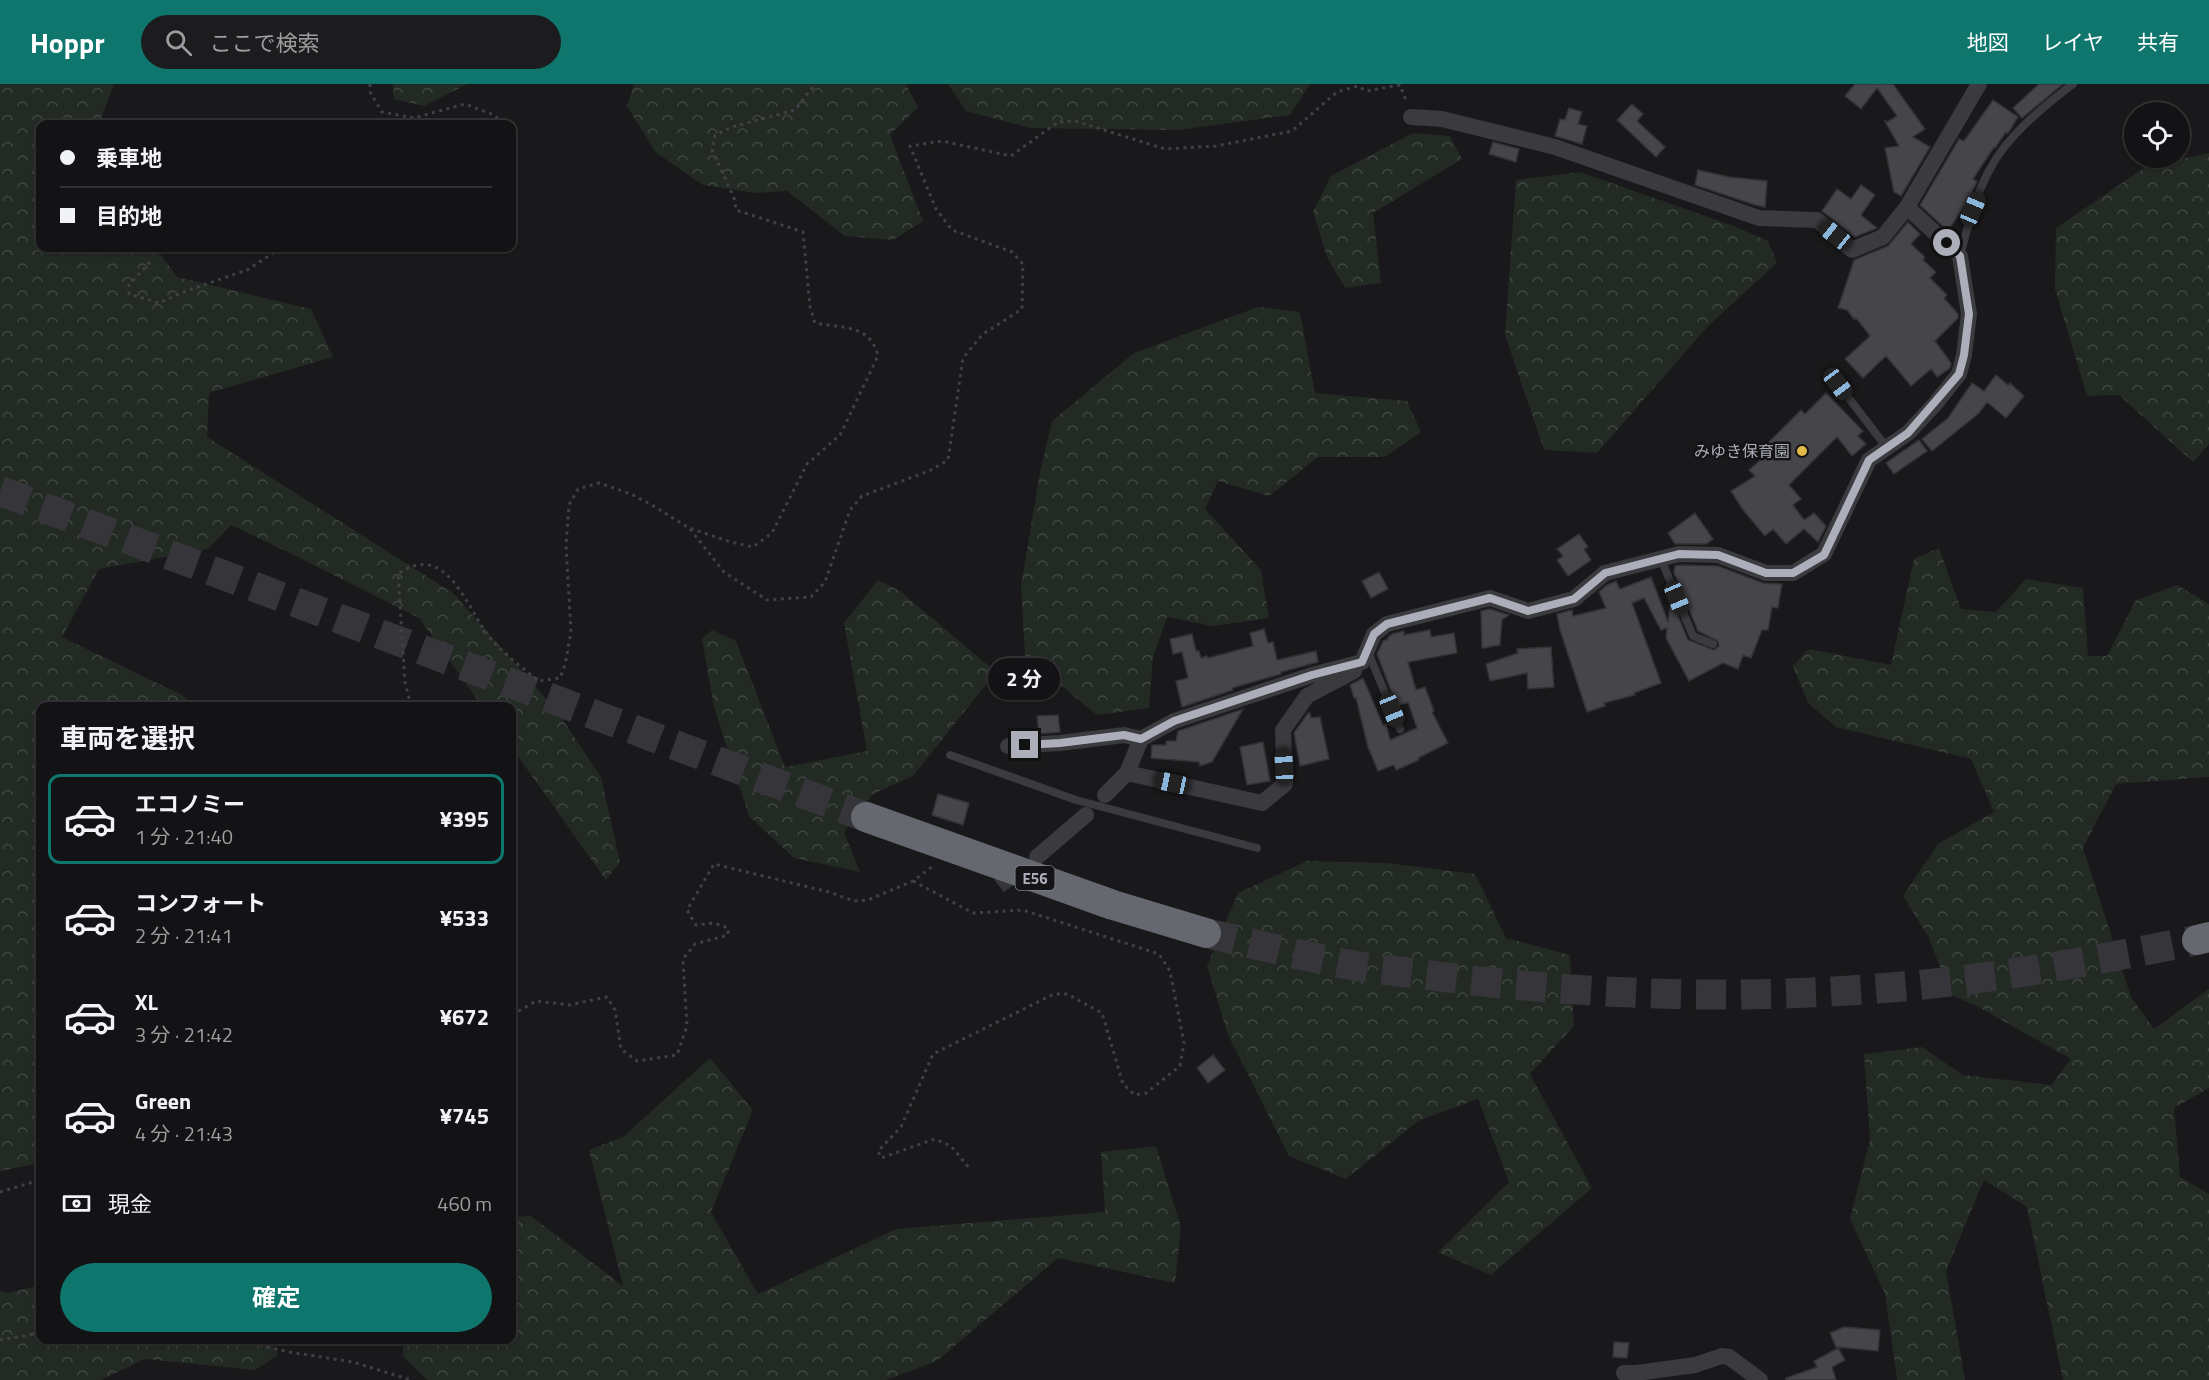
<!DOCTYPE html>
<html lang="ja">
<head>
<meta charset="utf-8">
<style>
  body { margin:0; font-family:"Titillium Web","Noto Sans JP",sans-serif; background:#1c1b1d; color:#f1f3f6; height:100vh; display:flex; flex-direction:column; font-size:22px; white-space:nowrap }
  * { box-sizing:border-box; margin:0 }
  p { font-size:20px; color:#9d9ea0 }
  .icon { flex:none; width:33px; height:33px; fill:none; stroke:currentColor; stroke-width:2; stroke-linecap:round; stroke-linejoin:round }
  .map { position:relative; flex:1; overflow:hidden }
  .drawer { position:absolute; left:36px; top:618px; width:480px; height:642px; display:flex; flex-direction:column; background:#131214; border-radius:12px; box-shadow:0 2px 4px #0004,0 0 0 2px #323234 }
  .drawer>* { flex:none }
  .banner { position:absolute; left:36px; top:36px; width:480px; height:132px; border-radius:12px; box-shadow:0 2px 4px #0004,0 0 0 2px #323234; display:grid; align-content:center; height:132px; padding:0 24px; background:#131214 }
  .controls { position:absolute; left:2124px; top:18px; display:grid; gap:12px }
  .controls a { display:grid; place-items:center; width:66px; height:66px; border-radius:50%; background:#131214; box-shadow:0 2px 4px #0004,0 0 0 2px #323234; font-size:30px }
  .end { position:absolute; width:27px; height:27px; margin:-14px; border:8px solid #acafb9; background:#111; box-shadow:0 0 0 3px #111 }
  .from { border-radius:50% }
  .bubble { position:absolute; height:42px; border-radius:21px; background:#131214; box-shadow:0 2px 4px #0004,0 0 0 2px #323234; font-size:20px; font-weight:700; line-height:42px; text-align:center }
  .car { position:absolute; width:18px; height:36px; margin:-18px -9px; border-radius:8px; box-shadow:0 0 4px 2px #0007; background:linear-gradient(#222 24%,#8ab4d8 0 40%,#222 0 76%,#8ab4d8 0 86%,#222 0) }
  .banner b { display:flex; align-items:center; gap:21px; height:57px; font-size:22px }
  .banner b+b { border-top:2px solid #323234 }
  .banner i { width:15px; height:15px; background:#f1f3f6 }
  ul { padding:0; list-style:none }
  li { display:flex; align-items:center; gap:18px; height:90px; margin:0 12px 9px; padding:0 12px; border:3px solid transparent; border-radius:12px }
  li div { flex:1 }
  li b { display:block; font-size:22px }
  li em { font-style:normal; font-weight:700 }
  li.selected { border-color:#0f766e }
  li>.icon { width:54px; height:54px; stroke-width:1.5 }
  h2 { padding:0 24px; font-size:27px; line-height:72px }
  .pay { display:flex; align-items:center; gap:15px; height:66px; padding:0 24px; font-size:22px }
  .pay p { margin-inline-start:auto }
  .primary-button { display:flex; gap:12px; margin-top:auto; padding:12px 24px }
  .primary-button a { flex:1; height:69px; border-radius:36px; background:#0f766e; color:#fff; font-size:24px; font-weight:700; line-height:69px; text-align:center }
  header { display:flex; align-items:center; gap:36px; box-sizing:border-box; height:84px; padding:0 30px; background:#0f766e; color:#fff }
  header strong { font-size:28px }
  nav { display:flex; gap:33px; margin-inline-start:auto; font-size:21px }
  .search { width:420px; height:54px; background:#1c1b1d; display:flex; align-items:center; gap:15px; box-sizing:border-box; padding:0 21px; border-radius:33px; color:#9d9ea0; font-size:22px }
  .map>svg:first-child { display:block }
</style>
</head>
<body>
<header>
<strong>Hoppr</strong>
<div class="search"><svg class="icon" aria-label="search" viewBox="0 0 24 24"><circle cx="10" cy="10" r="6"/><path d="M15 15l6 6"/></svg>ここで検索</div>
<nav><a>地図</a><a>レイヤ</a><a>共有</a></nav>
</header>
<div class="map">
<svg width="2209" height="1296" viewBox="0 0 2209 1296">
  <defs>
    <pattern id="forest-crowns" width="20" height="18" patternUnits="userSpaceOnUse" patternTransform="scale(1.5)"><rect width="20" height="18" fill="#232a24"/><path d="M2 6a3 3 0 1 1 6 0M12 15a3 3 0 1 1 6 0" fill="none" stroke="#404642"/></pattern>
  </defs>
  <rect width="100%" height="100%" fill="#19181a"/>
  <path fill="url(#forest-crowns)" d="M 0,0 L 114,0 L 99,40 L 40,40 L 40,164 L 156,164 L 177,193 L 311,225 L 333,273 L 209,309 L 207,353 L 453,509 L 557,627 L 601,693 L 620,778 L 606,796 L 512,664 L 512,622 L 482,622 L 419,534 L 294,471 L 231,441 L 208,465 L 99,485 L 62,553 L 182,611 L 196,622 L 40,622 L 40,1079 L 0,1087 Z
    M 393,0 L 467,0 L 424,22 L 394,15 Z
    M 634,0 L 906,0 L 918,23 L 890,51 L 923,137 L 893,156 L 845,152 L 787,107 L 756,109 L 703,101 L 655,68 L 627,22 Z
    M 948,0 L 1310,0 L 1290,31 L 1178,46 L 1030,44 L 966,27 Z
    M 1413,49 L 1450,52 L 1462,75 L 1373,129 L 1381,199 L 1345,204 L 1327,173 L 1313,128 L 1331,92 Z
    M 2209,69 L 2209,360 L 2193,378 L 2119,311 L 2087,312 L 2055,205 L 2056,144 L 2147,82 Z
    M 1580,88 L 1734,142 L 1768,157 L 1777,179 L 1708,242 L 1597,369 L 1544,366 L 1505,251 L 1516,96 Z
    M 1258,223 L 1300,228 L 1315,309 L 1407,317 L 1421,348 L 1385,373 L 1318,373 L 1269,412 L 1218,397 L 1205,425 L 1261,486 L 1269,534 L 1212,542 L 1167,533 L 1153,574 L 1149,624 L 1097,631 L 1025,572 L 1021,502 L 1040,388 L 1052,337 L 1134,269 Z
    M 1939,464 L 1961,525 L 1996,528 L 2026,495 L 2083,504 L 2088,572 L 2107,572 L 2136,516 L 2177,501 L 2209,520 L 2209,693 L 2116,700 L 2083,764 L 2131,913 L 2154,945 L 2209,905 L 2209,1004 L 2174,1024 L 2180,1093 L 2209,1110 L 2209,1296 L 2063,1296 L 2027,1123 L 1984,1096 L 1946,1187 L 1965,1296 L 1897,1296 L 1885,1210 L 1850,1135 L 1870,1056 L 1864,970 L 1922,963 L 1963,991 L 2051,1001 L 2071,975 L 1975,921 L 1951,911 L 1928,852 L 1903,812 L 1938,760 L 1994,728 L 1971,675 L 1836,643 L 1808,619 L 1793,582 L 1809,565 L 1891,581 L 1914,475 Z
    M 878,496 L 900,507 L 996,588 L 913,692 L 873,710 L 844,748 L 860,788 L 794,774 L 749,732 L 714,623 L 702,555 L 712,546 L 736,557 L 785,683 L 867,667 L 844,539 Z
    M 1307,777 L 1386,779 L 1475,790 L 1506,854 L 1570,871 L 1574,942 L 1530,990 L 1592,1104 L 1491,1191 L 1438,1168 L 1509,1098 L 1478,1015 L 1418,1037 L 1346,1095 L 1289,1072 L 1228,951 L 1207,882 L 1238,809 Z
    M 710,974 L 753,1026 L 711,1128 L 758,1210 L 896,1145 L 1105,1128 L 1101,1068 L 1156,1062 L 1181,1143 L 1175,1199 L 1058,1174 L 937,1277 L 886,1296 L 427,1296 L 403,1272 L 403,1256 L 512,1256 L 512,1133 L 531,1132 L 623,1202 L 589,1066 L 623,1053 Z
    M 40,1201 L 40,1256 L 271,1256 L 278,1271 L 255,1286 L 145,1275 L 101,1296 L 0,1296 L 0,1207 L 9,1209 Z"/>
  <path fill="#46454a" stroke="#333336" stroke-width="1.5" d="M 1855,0 L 1893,0 L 1925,45 L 1913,53 L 1930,63 L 1901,112 L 1894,108 L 1885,64 L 1899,62 L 1884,36 L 1887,38 L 1897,32 L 1877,4 L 1861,25 L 1845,12 Z
    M 2039,0 L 2063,0 L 2022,34 L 2013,24 Z
    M 1993,16 L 2018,33 L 2010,46 L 2008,49 L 2006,48 L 1995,64 L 1994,63 L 1973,95 L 1977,97 L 1970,113 L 1948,147 L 1920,121 L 1959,55 L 1964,57 Z
    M 1632,20 L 1643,30 L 1637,37 L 1665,63 L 1656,73 L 1617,36 Z
    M 1569,24 L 1582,28 L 1578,40 L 1587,42 L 1582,60 L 1555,52 L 1560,35 L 1565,36 Z
    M 1493,58 L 1519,65 L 1516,78 L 1489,70 Z
    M 1698,86 L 1729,93 L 1767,97 L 1765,123 L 1755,121 L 1695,101 Z
    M 1861,101 L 1875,111 L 1861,131 L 1877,144 L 1855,153 L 1822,127 L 1837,105 L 1851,115 Z
    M 1908,138 L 1920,150 L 1911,160 L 1925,173 L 1923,176 L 1936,188 L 1930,194 L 1947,211 L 1944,214 L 1958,230 L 1958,234 L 1935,257 L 1951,279 L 1950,284 L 1937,293 L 1931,285 L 1911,302 L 1886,272 L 1863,294 L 1845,275 L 1870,252 L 1856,234 L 1854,235 L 1847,226 L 1838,224 L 1854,176 L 1888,162 Z
    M 1996,291 L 2008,301 L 2010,299 L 2024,312 L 2006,334 L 1987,318 L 1979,329 L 1932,367 L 1922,355 L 1948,334 L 1972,299 L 1984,307 Z
    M 1826,309 L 1863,347 L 1858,352 L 1866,360 L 1852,372 L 1837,353 L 1789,401 L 1801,415 L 1793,421 L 1804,436 L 1814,429 L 1826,442 L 1818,458 L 1804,445 L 1786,460 L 1773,445 L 1765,452 L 1743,426 L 1731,407 L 1755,392 L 1749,386 L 1766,371 L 1761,366 L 1801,326 L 1805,330 Z
    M 1919,356 L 1927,367 L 1894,390 L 1886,379 Z
    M 1695,429 L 1713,455 L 1706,460 L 1675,460 L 1668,449 Z
    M 1579,450 L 1588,463 L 1584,465 L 1591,476 L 1568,492 L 1557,476 L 1563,472 L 1557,465 Z
    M 1680,481 L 1718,482 L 1763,499 L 1782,500 L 1778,524 L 1772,523 L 1768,546 L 1762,546 L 1751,574 L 1743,571 L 1738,585 L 1723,579 L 1689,597 L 1666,554 L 1667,544 L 1661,546 L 1644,514 L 1632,519 L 1661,599 L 1634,609 L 1635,611 L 1604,619 L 1605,622 L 1587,628 L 1560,546 L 1557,530 L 1572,526 L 1573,532 L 1606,524 L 1599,508 L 1607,501 L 1616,497 L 1620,505 L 1651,493 L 1668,538 L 1671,515 L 1688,556 L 1714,566 L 1719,562 L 1718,557 L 1698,547 L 1674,489 L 1675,482 Z
    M 1379,488 L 1388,505 L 1371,514 L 1362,497 Z
    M 1490,525 L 1509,531 L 1502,536 L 1500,561 L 1482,564 L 1481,527 Z
    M 1264,545 L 1268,559 L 1273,558 L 1277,576 L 1316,567 L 1318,578 L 1281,588 L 1281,590 L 1232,604 L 1233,606 L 1182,623 L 1176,597 L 1188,594 L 1182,568 L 1173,570 L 1170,555 L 1192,550 L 1196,567 L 1199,567 L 1201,574 L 1207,572 L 1208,574 L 1253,562 L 1250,549 Z
    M 1430,546 L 1431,553 L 1454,549 L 1457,569 L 1408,578 L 1416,606 L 1425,603 L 1434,627 L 1432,628 L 1448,659 L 1418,674 L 1419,676 L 1396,686 L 1394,681 L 1378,687 L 1368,663 L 1356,614 L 1354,614 L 1350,601 L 1363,594 L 1383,641 L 1386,640 L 1390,656 L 1417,644 L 1408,618 L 1397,622 L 1377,570 L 1383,557 L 1388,555 L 1388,553 L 1392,550 L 1404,547 L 1404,551 Z
    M 1551,563 L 1554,603 L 1528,605 L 1527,589 L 1490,597 L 1486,580 L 1518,569 L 1517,565 Z
    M 1243,625 L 1212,678 L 1200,682 L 1199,678 L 1151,674 L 1152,661 L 1166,661 L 1166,657 L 1176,657 L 1178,647 Z
    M 1308,629 L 1310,629 L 1311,634 L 1320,633 L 1329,675 L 1300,682 L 1294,649 Z
    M 1058,631 L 1060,648 L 1039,650 L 1037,632 Z
    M 1263,658 L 1270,697 L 1247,701 L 1240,663 Z
    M 938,710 L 969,719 L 963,741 L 932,731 Z
    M 1213,971 L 1225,986 L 1208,999 L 1197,984 Z
    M 1844,1243 L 1880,1246 L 1878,1267 L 1836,1263 L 1830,1249 Z
    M 1614,1258 L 1629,1259 L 1627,1274 L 1613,1273 Z
    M 1838,1264 L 1845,1276 L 1832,1283 L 1836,1296 L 1786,1296 L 1786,1294 L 1817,1283 L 1814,1277 Z"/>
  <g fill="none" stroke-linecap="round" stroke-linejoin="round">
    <path stroke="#36363a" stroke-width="16" stroke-dasharray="16 8" stroke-linecap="butt" d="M 999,802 L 1022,784"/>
    <path stroke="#36363a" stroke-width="30" stroke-dasharray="30 15" stroke-linecap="butt" d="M 0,407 L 866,733
      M 1206,849 C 1258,861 1310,874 1363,883 C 1390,887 1416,889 1443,893 C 1589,911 1738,916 1884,904 C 1990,896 2093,877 2197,856"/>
    <path stroke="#404146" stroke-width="3" stroke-dasharray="3 4.5" stroke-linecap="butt" d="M 370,0 L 370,8 L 382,28 L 414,34 L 465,20 L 494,31 L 503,40
      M 512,49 L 514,73 L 512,82
      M 150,178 L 129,201 L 129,210 L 159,219 L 186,207 L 247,186 L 281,164
      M 690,445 L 724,488 L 767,516 L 811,513 L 825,498 L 850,426 L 862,412 L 929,387 L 948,376 L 963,274 L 983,250 L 1022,225 L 1023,180 L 1012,168 L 952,146 L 936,125 L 910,62 L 942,57 L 1011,72 L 1058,38 L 1075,37 L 1165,65 L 1216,62 L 1292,47 L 1337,8 L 1358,2 L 1366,7 L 1400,1 L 1406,17
      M 411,622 L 405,598 L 398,490 C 445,457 465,519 487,550 C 501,568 521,583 539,597 L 560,594 L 565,581 L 571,548 L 566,461 L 569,421 L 578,405 L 599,399 L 631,410 L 652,421 L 689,444 L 731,458 L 753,463 L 772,449 L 807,380 L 840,351 L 878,272 C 871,241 842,244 815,239 L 810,223 L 803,148 L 736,126 L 734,114 L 712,66 L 715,51 L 732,43 L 795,26 L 815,0
      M 913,797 L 973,829 L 1023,826 L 1159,870 L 1170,887 L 1184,959 L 1180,982 L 1146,1009 L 1135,1011 L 1123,1000 L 1102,929 L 1067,910 L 1054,910 L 933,970 L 901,1043 L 878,1067 L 881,1074 L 935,1055 L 951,1062 L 970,1085
      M 512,931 L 536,917 L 569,921 L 607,913 L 615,926 L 621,965 L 637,977 L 677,971 L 687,942 L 683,875 L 695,860 L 728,851 L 728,844 L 714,839 L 696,841 L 687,826 L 714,780 L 829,808 L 854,817 L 868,816 L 913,797 L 933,782
      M 0,1108 L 40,1096
      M 0,1256 L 40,1249
      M 238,1256 L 289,1268 L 353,1278 L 411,1296"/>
    <path stroke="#3a3a3f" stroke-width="8" d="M 1960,172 C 1968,142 1975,112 1990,85 C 2007,52 2044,22 2073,0
      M 1838,300 L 1887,364
      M 1661,475 L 1693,552 L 1713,560
      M 1368,568 L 1400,645
      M 950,671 L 1076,716 L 1257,764"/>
    <path stroke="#3a3a3f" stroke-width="16" d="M 1411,33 L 1442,35 L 1555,63 L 1759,134 L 1817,136 L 1852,166 L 1883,153 L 1907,123
      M 1008,662 L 1060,659 L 1124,651 L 1141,655
      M 1127,689 L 1262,719 L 1285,700 L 1283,646 L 1307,612 L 1354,587
      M 1105,711 L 1127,689 L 1141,655 L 1174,637 L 1312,591 L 1362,578 L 1374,550 L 1387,540 L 1490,514 L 1528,527 L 1574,515 L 1605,489 L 1679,470 L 1718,471 L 1766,489 L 1793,489 L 1824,470 L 1869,376 L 1908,349 L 1935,320 L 1959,290 L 1964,271 L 1969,230 L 1960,172 L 1907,123 L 1979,0
      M 1037,773 L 1086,731
      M 1624,1289 L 1637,1289 L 1695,1281 L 1722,1272 L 1729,1273 L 1760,1296"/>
    <path stroke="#66686f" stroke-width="30" d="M 866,733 L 1113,821 L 1206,849
      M 2197,856 L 2209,853"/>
  </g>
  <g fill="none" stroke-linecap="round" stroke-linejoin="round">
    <path stroke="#acafb9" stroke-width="8" d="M 1025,661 L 1060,659 L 1124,651 L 1141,655 L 1174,637 L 1312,591 L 1362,578 L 1374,550 L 1387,540 L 1490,514 L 1528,527 L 1574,515 L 1605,489 L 1679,470 L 1718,471 L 1766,489 L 1793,489 L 1824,471 L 1869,376 L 1908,349 L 1959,290 L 1964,271 L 1969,230 L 1960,172 L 1947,159"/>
  </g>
  <circle fill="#e2ba48" stroke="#141315" stroke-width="2" cx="1802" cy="367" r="6"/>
  <g text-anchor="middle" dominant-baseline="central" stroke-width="5" stroke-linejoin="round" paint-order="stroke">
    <rect fill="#141315" stroke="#7e8088" stroke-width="1.5" x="1015.5" y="782" width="39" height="24" rx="4.5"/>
    <g font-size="15" font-weight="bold" fill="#acafb9">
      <text x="1035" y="794">E56</text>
    </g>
    <g font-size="16" fill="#acafb9" stroke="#141315" text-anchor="end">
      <text x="1790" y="367">みゆき保育園</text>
    </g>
  </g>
</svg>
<div class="controls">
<a><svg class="icon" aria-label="locate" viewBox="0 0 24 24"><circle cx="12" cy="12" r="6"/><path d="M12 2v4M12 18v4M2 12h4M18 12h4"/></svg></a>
</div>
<i class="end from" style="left:1947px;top:159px"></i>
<i class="end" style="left:1025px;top:661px"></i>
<div class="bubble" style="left:988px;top:574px;width:72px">2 分</div>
<i class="car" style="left:1973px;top:125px;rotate:23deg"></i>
<i class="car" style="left:1835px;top:151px;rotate:309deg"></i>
<i class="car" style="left:1838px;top:300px;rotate:143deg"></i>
<i class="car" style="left:1677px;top:514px;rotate:157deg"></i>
<i class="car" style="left:1392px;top:626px;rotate:158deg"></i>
<i class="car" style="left:1284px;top:682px;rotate:357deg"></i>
<i class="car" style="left:1172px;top:699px;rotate:282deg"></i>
<div class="banner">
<b><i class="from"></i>乗車地</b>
<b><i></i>目的地</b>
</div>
<section class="drawer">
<h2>車両を選択</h2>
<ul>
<li class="selected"><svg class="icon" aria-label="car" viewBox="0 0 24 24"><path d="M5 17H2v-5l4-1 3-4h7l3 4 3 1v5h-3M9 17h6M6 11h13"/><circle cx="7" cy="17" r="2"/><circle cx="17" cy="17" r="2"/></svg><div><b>エコノミー</b><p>1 分 · 21:40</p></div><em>¥395</em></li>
<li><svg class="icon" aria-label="car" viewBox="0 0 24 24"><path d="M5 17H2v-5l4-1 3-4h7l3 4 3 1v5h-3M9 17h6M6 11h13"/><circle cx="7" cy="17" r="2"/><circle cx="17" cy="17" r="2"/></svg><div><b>コンフォート</b><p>2 分 · 21:41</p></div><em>¥533</em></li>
<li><svg class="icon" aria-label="car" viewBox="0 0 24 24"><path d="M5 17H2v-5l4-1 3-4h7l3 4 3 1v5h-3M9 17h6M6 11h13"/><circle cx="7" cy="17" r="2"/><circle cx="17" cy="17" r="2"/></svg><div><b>XL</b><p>3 分 · 21:42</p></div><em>¥672</em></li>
<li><svg class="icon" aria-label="car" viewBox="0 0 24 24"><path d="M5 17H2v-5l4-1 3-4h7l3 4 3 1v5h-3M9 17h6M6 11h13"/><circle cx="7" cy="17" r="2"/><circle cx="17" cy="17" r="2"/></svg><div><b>Green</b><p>4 分 · 21:43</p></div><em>¥745</em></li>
</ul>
<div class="pay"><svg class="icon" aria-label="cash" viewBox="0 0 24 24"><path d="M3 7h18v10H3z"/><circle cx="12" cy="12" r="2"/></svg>現金<p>460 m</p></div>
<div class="primary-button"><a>確定</a></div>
</section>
</div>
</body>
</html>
